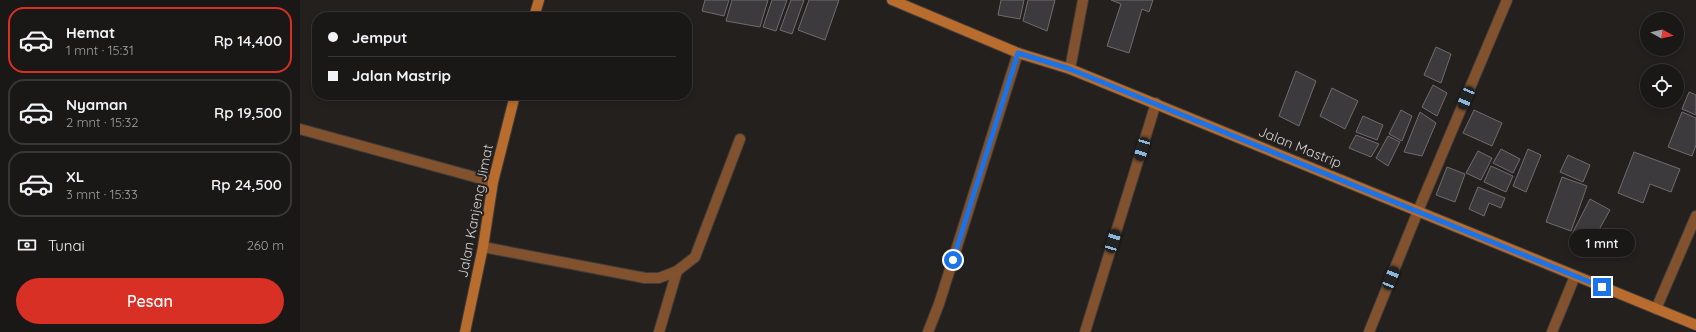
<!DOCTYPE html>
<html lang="id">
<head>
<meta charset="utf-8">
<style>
  body { margin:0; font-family:Quicksand,sans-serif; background:#272523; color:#f1f3f6; height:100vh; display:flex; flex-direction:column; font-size:15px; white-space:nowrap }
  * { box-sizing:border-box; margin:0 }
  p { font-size:13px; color:#9fa0a1 }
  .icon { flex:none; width:22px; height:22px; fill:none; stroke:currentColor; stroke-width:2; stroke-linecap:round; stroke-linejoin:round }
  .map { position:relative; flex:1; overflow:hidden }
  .panel { display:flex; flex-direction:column; background:#1a1816; width:300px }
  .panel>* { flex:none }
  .hud { position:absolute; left:12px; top:12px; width:380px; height:88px; border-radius:16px; box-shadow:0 2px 6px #0003,0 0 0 1px #383735; display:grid; align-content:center; height:88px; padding:0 16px; background:#1a1816 }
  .needle { width:26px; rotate:98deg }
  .fabs { position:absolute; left:1340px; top:12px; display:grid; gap:8px }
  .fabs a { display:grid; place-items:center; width:44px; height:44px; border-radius:50%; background:#1a1816; box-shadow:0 2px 6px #0003,0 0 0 1px #383735; font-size:20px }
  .end { position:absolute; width:18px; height:18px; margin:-9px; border:5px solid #1a73e8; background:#fff; box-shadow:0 0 0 2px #fff }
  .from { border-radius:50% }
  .bubble { position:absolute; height:28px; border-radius:14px; background:#1a1816; box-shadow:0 2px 6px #0003,0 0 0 1px #383735; font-size:13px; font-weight:600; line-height:28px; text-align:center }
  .car { position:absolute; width:12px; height:24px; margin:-12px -6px; border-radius:5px; box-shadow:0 0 3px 1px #0007; background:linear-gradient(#222 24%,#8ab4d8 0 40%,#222 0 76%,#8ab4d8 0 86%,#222 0) }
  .hud b { display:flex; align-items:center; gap:14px; height:38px; font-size:15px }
  .hud b+b { border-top:1px solid #383735 }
  .hud i { width:10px; height:10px; background:#f1f3f6 }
  ul { padding:7px 0 0; list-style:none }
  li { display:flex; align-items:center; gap:12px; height:66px; margin:0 8px 6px; padding:0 8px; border:2px solid #383735; border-radius:16px }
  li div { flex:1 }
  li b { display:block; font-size:15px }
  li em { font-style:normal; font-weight:600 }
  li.on { border-color:#d93025 }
  li>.icon { width:36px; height:36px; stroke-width:1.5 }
  .pay { display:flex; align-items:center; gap:10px; height:44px; padding:0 16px; font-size:15px }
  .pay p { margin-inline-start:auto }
  .primary-button { display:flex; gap:8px; margin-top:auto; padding:8px 16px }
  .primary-button a { flex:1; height:46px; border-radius:24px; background:#d93025; color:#fff; font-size:16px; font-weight:600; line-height:46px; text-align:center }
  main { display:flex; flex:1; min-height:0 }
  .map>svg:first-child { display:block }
</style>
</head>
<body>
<main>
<section class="panel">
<ul>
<li class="on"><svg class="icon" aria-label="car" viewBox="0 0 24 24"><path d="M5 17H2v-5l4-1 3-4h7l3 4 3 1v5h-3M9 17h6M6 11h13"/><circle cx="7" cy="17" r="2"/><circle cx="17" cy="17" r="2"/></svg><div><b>Hemat</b><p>1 mnt · 15:31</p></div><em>Rp 14,400</em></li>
<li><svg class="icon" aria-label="car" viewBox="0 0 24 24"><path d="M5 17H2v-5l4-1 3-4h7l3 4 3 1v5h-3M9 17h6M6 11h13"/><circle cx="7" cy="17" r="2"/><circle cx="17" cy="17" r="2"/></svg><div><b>Nyaman</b><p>2 mnt · 15:32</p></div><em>Rp 19,500</em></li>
<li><svg class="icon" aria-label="car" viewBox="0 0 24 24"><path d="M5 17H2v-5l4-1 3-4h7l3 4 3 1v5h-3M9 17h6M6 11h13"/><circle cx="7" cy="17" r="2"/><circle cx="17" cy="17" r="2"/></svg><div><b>XL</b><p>3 mnt · 15:33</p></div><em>Rp 24,500</em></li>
</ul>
<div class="pay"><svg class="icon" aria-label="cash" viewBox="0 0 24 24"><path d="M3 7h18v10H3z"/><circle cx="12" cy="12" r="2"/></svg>Tunai<p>260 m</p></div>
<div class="primary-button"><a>Pesan</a></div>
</section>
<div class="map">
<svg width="1396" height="332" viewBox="0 0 1396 332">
  <rect width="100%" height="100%" fill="#23201e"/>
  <path fill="#3d3a3d" stroke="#6f6c6f" d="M 405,0 L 429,0 L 424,16 L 402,11 Z
    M 432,0 L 468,0 L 460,27 L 426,21 Z
    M 472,0 L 487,0 L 476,31 L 463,27 Z
    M 491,0 L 504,0 L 492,34 L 480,30 Z
    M 509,0 L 539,0 L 525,40 L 498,30 Z
    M 701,0 L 724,0 L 720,19 L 698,15 Z
    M 728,0 L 755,0 L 747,31 L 723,21 Z
    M 811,0 L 853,0 L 849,12 L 842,9 L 829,53 L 807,46 L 821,4 Z
    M 1136,47 L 1151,54 L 1141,83 L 1124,75 Z
    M 996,71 L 1016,81 L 999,126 L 979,116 Z
    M 1133,85 L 1147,93 L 1137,116 L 1122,107 Z
    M 1032,88 L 1058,101 L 1045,129 L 1020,116 Z
    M 1389,92 L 1396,95 L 1396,115 L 1382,109 Z
    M 1101,110 L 1112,116 L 1102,141 L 1089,134 Z
    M 1174,110 L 1202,123 L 1192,146 L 1163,133 Z
    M 1120,112 L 1136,123 L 1122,156 L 1104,152 Z
    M 1382,112 L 1396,118 L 1396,145 L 1392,156 L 1368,147 Z
    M 1063,116 L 1083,125 L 1077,140 L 1056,132 Z
    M 1056,135 L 1079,144 L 1071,157 L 1049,148 Z
    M 1088,136 L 1100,142 L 1088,166 L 1076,158 Z
    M 1201,149 L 1220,159 L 1213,173 L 1193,163 Z
    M 1228,149 L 1241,155 L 1226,192 L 1213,186 Z
    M 1178,151 L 1192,158 L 1181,180 L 1166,173 Z
    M 1334,152 L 1380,169 L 1371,192 L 1350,184 L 1343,203 L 1318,193 Z
    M 1268,155 L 1290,165 L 1283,182 L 1260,172 Z
    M 1191,166 L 1213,176 L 1206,192 L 1184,182 Z
    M 1147,167 L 1165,174 L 1155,202 L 1136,195 Z
    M 1262,177 L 1287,186 L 1271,231 L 1246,222 Z
    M 1178,187 L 1205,198 L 1201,208 L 1189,203 L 1184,216 L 1169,209 Z
    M 1290,199 L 1310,210 L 1291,244 L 1272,234 Z"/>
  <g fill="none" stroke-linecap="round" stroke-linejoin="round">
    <defs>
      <path id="lane" d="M 359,332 L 377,271"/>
      <path id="street" d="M 770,69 L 783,0
        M 0,129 L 193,182
        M 183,247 L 345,278 L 359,278 L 377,271 L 395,257 L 440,139
        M 1356,309 L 1396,216
        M 628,332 L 639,304 L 718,53
        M 785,332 L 856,103
        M 1069,332 L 1118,211 L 1207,0
        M 1252,332 L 1275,276"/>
      <path id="secondary" d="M 592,0 L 718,53 L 770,69 L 1396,325
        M 234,17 L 239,0
        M 165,332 L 183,247 L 193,182 L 215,95"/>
    </defs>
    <use href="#lane" stroke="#3f3c3b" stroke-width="12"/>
    <use href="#street" stroke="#3f3c3b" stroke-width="12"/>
    <use href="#secondary" stroke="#3f3c3b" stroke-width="12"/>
    <use href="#lane" stroke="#81522d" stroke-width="10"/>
    <use href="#street" stroke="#81522d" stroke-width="10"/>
    <use href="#secondary" stroke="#b86c2d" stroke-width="10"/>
  </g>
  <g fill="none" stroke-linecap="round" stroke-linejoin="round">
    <path stroke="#1a73e8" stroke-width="5" d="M 653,260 L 718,53 L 770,69 L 1302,287"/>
  </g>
  <g text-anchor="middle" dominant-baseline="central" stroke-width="4" stroke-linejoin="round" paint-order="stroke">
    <g font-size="14" fill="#d4d2d1" stroke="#23201e">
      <text transform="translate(1000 147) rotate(22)">Jalan Mastrip</text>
      <text transform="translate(175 211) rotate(-79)">Jalan Kanjeng Jimat</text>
    </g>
  </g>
</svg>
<div class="fabs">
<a><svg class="needle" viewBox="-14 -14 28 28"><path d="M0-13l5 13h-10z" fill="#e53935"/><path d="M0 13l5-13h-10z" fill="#9fa0a1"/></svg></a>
<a><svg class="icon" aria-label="locate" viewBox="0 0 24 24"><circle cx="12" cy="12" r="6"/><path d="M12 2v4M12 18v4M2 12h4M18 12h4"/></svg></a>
</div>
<i class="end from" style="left:653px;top:260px"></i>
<i class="end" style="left:1302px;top:287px"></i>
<div class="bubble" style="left:1269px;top:229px;width:66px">1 mnt</div>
<i class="car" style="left:1166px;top:98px;rotate:203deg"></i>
<i class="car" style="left:842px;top:149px;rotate:197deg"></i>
<i class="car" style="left:813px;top:241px;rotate:17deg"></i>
<i class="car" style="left:1091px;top:278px;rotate:22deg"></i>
<div class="hud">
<b><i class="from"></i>Jemput</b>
<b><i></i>Jalan Mastrip</b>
</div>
</div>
</main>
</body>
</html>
